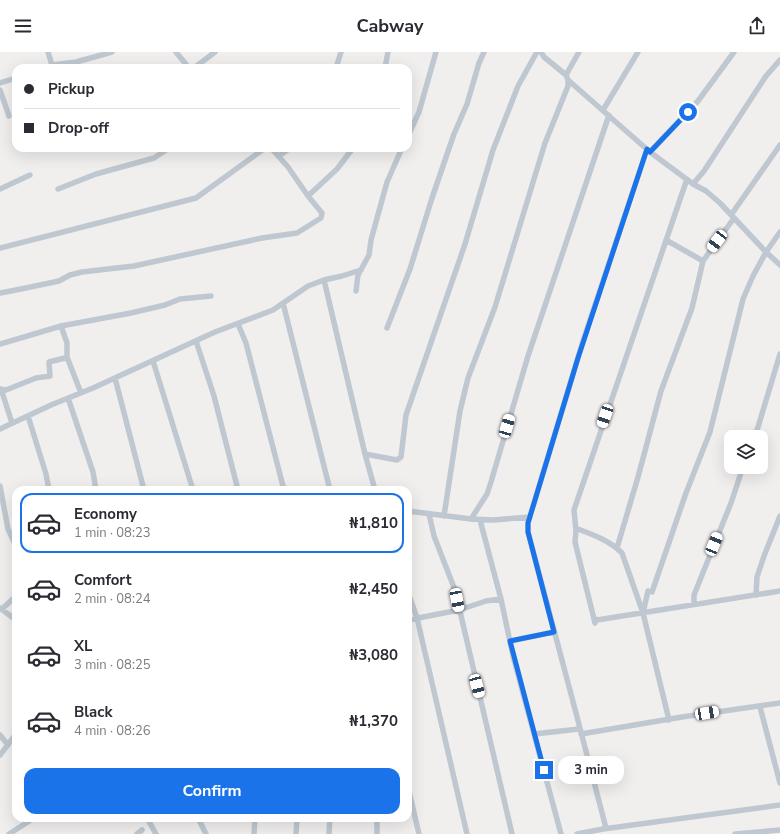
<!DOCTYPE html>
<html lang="en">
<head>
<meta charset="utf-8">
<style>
  body { margin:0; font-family:"Nunito Sans",sans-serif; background:#f2f2f3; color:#2b2b33; height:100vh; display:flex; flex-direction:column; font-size:15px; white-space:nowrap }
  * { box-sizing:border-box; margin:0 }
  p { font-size:13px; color:#7c7c81 }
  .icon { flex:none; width:22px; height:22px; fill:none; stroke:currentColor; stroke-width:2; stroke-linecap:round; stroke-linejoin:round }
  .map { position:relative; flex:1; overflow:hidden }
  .drawer { position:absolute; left:12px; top:434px; width:400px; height:336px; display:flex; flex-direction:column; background:#fff; border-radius:12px; box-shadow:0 4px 16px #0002 }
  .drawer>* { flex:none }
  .guide { position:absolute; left:12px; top:12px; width:400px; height:88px; border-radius:12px; box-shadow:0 4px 16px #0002; display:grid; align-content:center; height:88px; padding:0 12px; background:#fff }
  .controls { position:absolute; left:724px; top:378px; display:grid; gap:8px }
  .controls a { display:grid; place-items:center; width:44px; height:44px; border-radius:8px; background:#fff; box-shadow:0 4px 16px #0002; font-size:20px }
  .end { position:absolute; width:18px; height:18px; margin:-9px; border:5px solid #1a73e8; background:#fff; box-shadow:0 0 0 2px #fff }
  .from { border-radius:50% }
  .bubble { position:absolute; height:28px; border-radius:12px; background:#fff; box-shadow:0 4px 16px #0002; font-size:13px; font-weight:700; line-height:28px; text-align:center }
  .car { position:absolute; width:12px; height:24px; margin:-12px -6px; border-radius:5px; box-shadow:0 0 3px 1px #0007; background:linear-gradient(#fff 24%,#345 0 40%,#fff 0 76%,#345 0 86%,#fff 0) }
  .guide b { display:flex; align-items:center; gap:14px; height:38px; font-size:15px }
  .guide b+b { border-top:1px solid #e1e1e2 }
  .guide i { width:10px; height:10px; background:#2b2b33 }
  ul { padding:7px 0 0; list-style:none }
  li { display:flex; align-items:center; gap:12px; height:60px; margin:0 8px 6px; padding:0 4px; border:2px solid transparent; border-radius:12px }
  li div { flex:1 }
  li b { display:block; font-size:15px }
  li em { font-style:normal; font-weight:700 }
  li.current { border-color:#1a73e8 }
  li>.icon { width:36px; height:36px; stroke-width:1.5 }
  .button { display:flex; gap:8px; margin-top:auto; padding:8px 12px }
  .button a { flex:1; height:46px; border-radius:12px; background:#1a73e8; color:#fff; font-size:16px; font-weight:700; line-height:46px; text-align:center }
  header { display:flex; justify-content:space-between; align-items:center; height:52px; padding:0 12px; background:#fff; font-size:18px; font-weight:700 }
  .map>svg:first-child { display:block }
</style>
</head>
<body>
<header><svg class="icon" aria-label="menu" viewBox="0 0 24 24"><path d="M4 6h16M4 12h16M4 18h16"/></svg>Cabway<svg class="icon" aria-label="share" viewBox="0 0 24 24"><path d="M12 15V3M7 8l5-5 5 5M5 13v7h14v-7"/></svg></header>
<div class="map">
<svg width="780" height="782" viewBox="0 0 780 782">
  <rect width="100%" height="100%" fill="#f1eeee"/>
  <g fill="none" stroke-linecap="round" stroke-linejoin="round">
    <path stroke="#bfc8d0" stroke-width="5.5" d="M 48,0 L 52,13
      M 176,0 L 189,16
      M 541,0 L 544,5 L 566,23
      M 46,16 L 52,13 L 76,10 L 112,0
      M 194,16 L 215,0
      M 336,16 L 341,0
      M 385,16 L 388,0
      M 568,28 L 650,100 L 693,132 L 706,139 L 720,151 L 766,200 L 753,224 L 743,247 L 710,380 L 686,441 L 652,540
      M 0,31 L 16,26
      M 0,38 L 9,64
      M 603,58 L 638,0
      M 408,84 L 419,60 L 436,0
      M 650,100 L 698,49 L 734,0
      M 279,104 L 290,96
      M 693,132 L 704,119 L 766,24 L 780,8
      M 0,137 L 30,123
      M 58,137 L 96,122 L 154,106 L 169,96
      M 308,144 L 337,117 L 353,96
      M 731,163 L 780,93
      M 780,180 L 766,200 L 780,213
      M 666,188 L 703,209
      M 0,196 L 196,146 L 265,96
      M 324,228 L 365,402 L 375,438
      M 356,239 L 358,223 L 369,203 L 371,188 L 387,130 L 402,96
      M 0,241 L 21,237 L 59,229 L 70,223 L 82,220 L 134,214 L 262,186 L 297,181 L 321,166 L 322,161 L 308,144 L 288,115 L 271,96
      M 283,251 L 330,438
      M 238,272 L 246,291 L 284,438
      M 387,276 L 410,217 L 432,146 L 454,82 L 467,52 L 479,11 L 484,0
      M 196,289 L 214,344 L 238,438
      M 0,292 L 61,274 L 131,261 L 165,253 L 180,247 L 211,244
      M 67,305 L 81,341
      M 153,309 L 193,438
      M 115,326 L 144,438
      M 0,337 L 6,338 L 36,326 L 50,324 L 49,310 L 65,306 L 67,305 L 67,291 L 61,274
      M 1,337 L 12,371
      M 68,346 L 93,420 L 96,438
      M 28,364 L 46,422 L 49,438
      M 0,377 L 51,353 L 93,336 L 215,280 L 273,258 L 308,234 L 324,228 L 342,224 L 361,218
      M 755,385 L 780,302
      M 365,402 L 397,408 L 401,405 L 406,363 L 465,192 L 493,98 L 518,34 L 537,0
      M 0,434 L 8,477 L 16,494
      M 408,459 L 471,467 L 493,468 L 530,465
      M 429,462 L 434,484 L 455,538 L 512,782
      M 444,464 L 460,359 L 468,326 L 495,255 L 545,91 L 568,34 L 568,28 L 566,23 L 579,0
      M 471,467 L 487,442 L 491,430 L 528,304 L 609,63
      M 576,479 L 578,477 C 594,483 610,489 622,501 L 643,561 L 669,668
      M 617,496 L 638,425 L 661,339 L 692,256 L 703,209 L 734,166
      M 408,540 L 417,566 L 467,782
      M 756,543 L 757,525 L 764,504 L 780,464
      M 501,547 L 513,604 L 561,782
      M 694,552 L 694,543 L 731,451 L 743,415
      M 0,556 L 16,568
      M 2,557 L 16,544
      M 643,561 L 648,539
      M 594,566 L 597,568 L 780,539
      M 408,568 L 459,558 L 486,549 L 501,547 L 480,468
      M 595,571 L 575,490 L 576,479 L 574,458 L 687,127
      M 510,589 L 554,580
      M 760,655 L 780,731
      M 534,682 L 579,677
      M 581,682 L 682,665 L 780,651
      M 0,683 L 8,693
      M 0,703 L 16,682
      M 408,735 L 419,782
      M 147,766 L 156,782
      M 198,766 L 206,782
      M 606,776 L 576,661 L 528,480 L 528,471 L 582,292 L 647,97
      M 9,782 L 34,766
      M 137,782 L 142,778
      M 254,782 L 255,766
      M 296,782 L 297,766
      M 329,782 L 330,766
      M 377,782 L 377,766
      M 577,782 L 603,777 L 780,753
      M 735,782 L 780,778"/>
  </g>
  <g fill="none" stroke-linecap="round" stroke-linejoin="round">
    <path stroke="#1a73e8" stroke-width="5" d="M 544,718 L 510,589 L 554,580 L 528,480 L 528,471 L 578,306 L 647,97 L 650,100 L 688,60"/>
  </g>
</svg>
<div class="controls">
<a><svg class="icon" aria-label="layers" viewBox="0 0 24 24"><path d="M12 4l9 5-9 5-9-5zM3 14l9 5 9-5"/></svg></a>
</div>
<i class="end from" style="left:688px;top:60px"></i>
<i class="end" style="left:544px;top:718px"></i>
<div class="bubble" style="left:558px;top:704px;width:66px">3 min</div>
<i class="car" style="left:717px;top:189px;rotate:217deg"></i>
<i class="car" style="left:605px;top:364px;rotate:199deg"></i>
<i class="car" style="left:507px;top:374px;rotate:16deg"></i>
<i class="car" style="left:714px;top:492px;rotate:22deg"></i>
<i class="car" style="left:457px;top:548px;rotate:169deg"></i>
<i class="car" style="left:477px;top:634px;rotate:165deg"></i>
<i class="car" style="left:707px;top:661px;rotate:81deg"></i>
<div class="guide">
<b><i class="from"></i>Pickup</b>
<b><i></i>Drop-off</b>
</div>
<section class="drawer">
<ul>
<li class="current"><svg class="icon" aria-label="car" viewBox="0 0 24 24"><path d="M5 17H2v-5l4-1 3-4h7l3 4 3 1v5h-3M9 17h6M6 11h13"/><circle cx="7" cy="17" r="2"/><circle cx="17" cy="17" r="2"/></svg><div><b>Economy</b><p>1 min · 08:23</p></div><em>₦1,810</em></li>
<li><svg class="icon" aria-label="car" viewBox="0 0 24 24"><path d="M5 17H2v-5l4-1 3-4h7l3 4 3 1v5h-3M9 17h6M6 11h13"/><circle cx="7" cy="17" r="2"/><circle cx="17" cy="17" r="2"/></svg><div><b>Comfort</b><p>2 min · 08:24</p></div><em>₦2,450</em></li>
<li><svg class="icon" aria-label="car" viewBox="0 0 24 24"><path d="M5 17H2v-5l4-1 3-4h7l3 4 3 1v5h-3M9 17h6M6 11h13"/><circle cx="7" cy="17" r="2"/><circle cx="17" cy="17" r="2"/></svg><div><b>XL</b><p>3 min · 08:25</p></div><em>₦3,080</em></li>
<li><svg class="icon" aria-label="car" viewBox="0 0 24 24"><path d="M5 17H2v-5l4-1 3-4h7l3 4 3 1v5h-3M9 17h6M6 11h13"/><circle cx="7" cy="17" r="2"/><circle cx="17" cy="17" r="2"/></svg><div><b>Black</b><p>4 min · 08:26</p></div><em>₦1,370</em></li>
</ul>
<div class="button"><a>Confirm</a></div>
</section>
</div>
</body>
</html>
